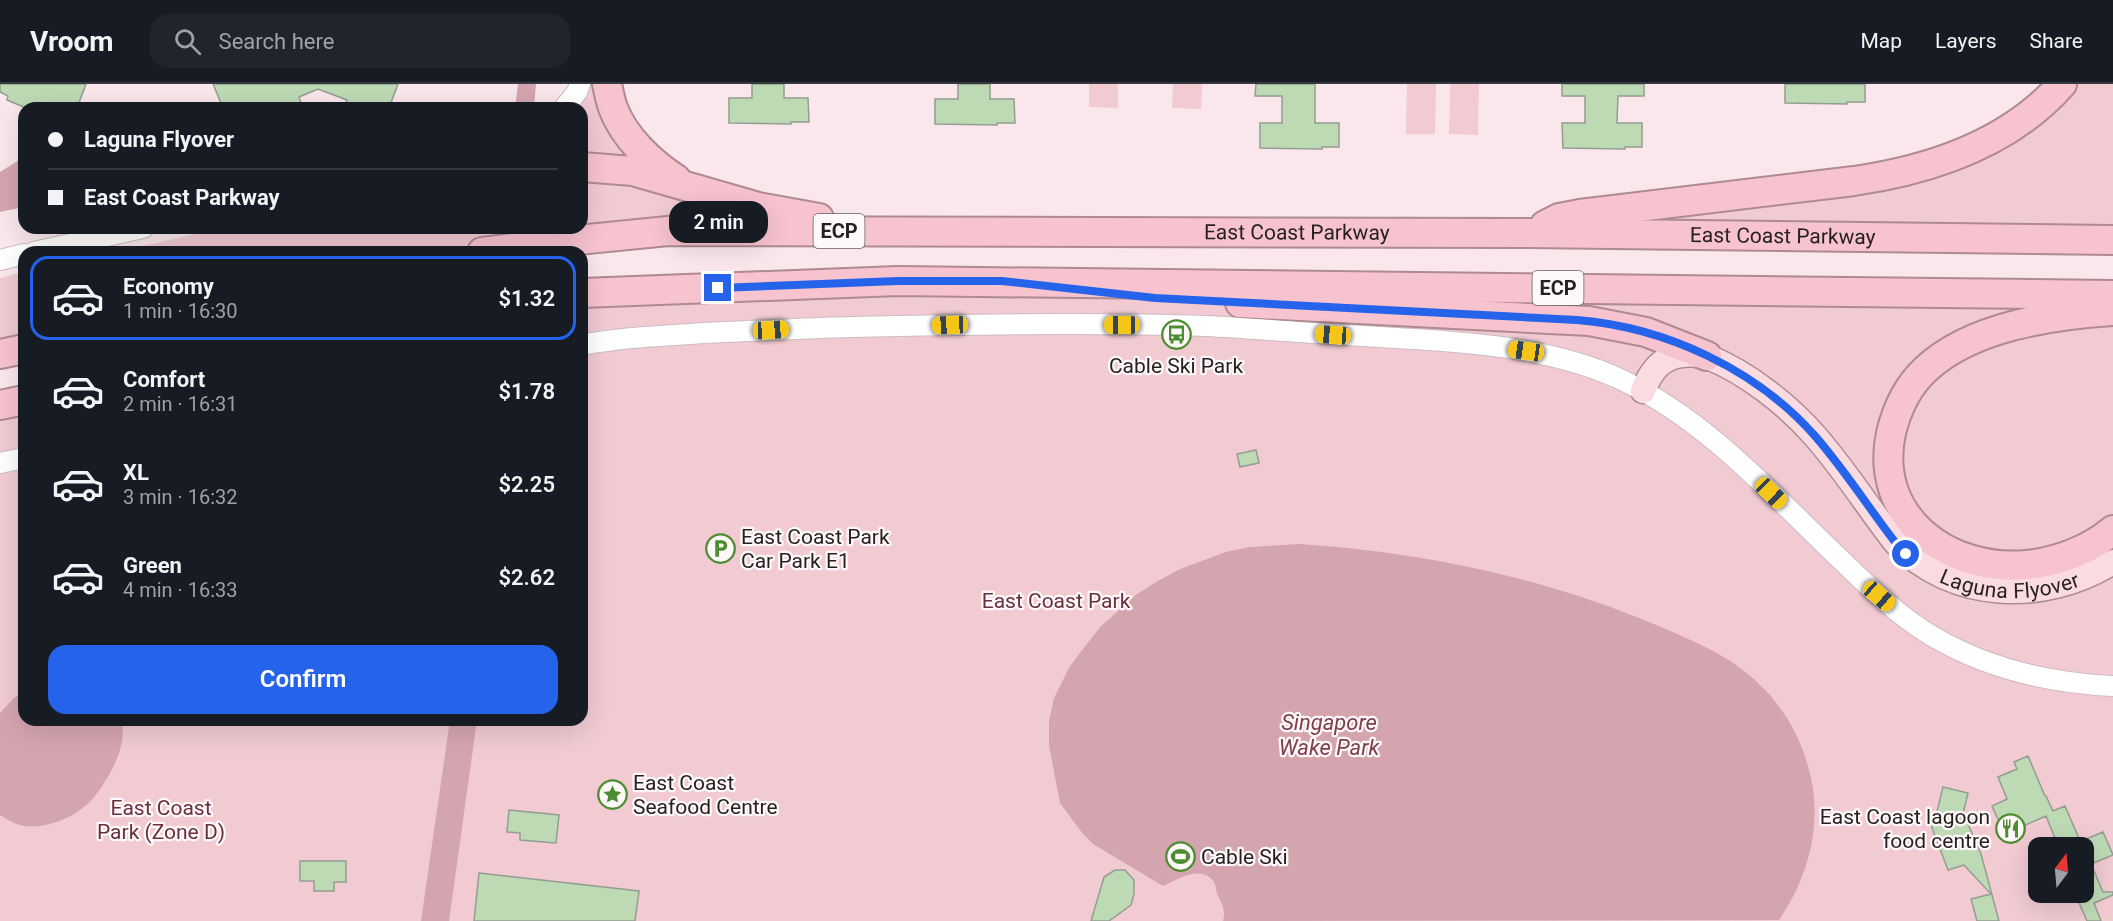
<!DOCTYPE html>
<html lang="en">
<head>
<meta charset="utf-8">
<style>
  body { margin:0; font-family:Roboto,sans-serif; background:#20242c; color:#f1f3f6; height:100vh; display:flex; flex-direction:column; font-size:22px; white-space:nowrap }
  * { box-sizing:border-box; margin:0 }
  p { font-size:20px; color:#9ea1a6 }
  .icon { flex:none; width:33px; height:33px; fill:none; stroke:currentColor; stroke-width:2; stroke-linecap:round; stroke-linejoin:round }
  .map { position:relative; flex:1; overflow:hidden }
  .sheet { position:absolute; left:18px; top:162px; width:570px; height:480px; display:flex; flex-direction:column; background:#171b24; border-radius:18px; box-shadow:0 6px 24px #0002 }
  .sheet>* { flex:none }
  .top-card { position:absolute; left:18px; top:18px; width:570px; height:132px; border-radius:18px; box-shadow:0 6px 24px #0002; display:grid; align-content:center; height:132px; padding:0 30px; background:#171b24 }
  .needle { width:39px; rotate:16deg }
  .fabs { position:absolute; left:2028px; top:753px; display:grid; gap:12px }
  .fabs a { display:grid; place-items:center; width:66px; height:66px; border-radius:12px; background:#171b24; box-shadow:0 6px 24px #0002; font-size:30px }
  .end { position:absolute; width:27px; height:27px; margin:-14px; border:8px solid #2563eb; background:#fff; box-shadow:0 0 0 3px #fff }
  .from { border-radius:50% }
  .bubble { position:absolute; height:42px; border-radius:18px; background:#171b24; box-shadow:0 6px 24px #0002; font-size:20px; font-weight:600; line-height:42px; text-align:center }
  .car { position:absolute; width:18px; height:36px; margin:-18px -9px; border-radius:8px; box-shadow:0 0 4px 2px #0007; background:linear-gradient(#f5c518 24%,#345 0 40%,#f5c518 0 76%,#345 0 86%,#f5c518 0) }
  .top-card b { display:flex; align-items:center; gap:21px; height:57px; font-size:22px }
  .top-card b+b { border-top:2px solid #363941 }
  .top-card i { width:15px; height:15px; background:#f1f3f6 }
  ul { padding:10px 0 0; list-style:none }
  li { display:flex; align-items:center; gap:18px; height:84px; margin:0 12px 9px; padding:0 18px; border:3px solid transparent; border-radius:18px }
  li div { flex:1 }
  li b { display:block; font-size:22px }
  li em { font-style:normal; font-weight:600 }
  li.current { border-color:#2563eb }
  li>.icon { width:54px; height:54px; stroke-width:1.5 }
  .button { display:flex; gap:12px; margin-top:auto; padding:12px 30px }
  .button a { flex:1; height:69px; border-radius:18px; background:#2563eb; color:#fff; font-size:24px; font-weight:600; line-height:69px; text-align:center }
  header { display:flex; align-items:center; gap:36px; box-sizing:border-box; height:84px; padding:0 30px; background:#171b24; border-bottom:2px solid #363941 }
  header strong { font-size:28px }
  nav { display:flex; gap:33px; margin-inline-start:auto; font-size:21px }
  .search { width:420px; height:54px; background:#20242c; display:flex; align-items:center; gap:15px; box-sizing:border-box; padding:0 21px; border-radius:18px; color:#9ea1a6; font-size:22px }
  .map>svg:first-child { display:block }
</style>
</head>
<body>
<header>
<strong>Vroom</strong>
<div class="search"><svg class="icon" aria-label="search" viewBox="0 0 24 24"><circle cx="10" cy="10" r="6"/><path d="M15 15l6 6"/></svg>Search here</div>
<nav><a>Map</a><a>Layers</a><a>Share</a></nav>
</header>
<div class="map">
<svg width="2113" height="837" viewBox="0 0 2113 837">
  <rect width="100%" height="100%" fill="#f9e7eb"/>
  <path fill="#f1cad2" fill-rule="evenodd" d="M 583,0 L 614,0 L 647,67 L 717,108 L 894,144 L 525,164 L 526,144 L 582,144 L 582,24 L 573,24 Z
    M 1089,0 L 1118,0 L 1118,24 L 1089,23 Z
    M 1173,0 L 1202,0 L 1201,25 L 1172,24 Z
    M 1407,0 L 1436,0 L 1435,50 L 1406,50 Z
    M 1450,0 L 1479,0 L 1478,51 L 1449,50 Z
    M 2062,0 L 2113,0 L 2113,156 L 1559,135 L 1915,84 Z
    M 223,144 L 504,144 L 502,168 L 116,168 Z
    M 24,188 L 24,266 L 0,271 L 0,194 Z
    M 582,209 L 2113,211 L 2113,837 L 0,837 L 0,322 L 24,317 L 24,636 L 582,636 ZM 2038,764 L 2084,764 L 2084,808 L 2038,808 Z"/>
  <path fill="#d5a5af" d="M 518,0 L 536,0 L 534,24 L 515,24 Z
    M 24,73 L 24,123 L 0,128 L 0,88 Z
    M 1300,460 C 1423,468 1547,494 1661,543 C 1696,558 1732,573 1759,600 C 1786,625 1803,658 1811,694 C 1822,744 1807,795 1779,836 L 1223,837 C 1226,826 1222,819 1217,810 C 1216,807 1216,803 1215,800 C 1204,779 1178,795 1163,802 L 1093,760 L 1083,750 L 1060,719 L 1049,661 L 1049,637 L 1054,614 L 1070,582 L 1100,543 L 1137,510 L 1158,497 L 1180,485 L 1226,468 L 1250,463 Z
    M 24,608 L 24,636 L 121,636 C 126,655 119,672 110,689 C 105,697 101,705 95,712 C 80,731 50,745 25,742 C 16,741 8,736 0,731 L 0,629 L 14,614 Z
    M 450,636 L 477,636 L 449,837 L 421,837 Z"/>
  <path fill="#bedab5" stroke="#949d91" stroke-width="1.5" d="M 0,0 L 86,0 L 77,24 L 26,24 L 7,16 L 8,12 L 0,8 Z
    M 213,0 L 398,0 L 389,24 L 356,24 L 345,20 L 347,16 L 318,5 L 299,13 L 301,19 L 287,24 L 223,24 Z
    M 752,0 L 784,0 L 784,14 L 808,14 L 809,38 L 791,38 L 791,40 L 729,39 L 729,14 L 752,14 Z
    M 958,0 L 990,0 L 990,15 L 1014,15 L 1015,39 L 997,39 L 997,41 L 935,40 L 935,15 L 958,15 Z
    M 1256,0 L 1315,0 L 1315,39 L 1339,39 L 1339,63 L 1322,63 L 1322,65 L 1260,64 L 1260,39 L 1282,39 L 1282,12 L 1255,12 Z
    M 1562,0 L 1644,0 L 1644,12 L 1618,12 L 1617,39 L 1642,39 L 1642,63 L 1625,63 L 1625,65 L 1563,64 L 1562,39 L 1585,39 L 1585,12 L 1562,12 Z
    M 1785,0 L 1865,0 L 1865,18 L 1847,18 L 1847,20 L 1785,19 Z
    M 1256,366 L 1259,379 L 1240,383 L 1237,370 Z
    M 2028,672 L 2045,712 L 2046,712 L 2053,727 L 2065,722 L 2083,764 L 2059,764 L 2046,732 L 2005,750 L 1992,722 L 2007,715 L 1998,693 L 2017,685 L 2014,678 Z
    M 1943,703 L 1968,709 L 1962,734 L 1965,733 L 1981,770 L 1999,837 L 1977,837 L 1971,815 L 1991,810 L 1964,781 L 1948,786 L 1931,741 L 1934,740 Z
    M 509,726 L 559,731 L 556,759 L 520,756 L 520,749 L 507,748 Z
    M 2103,748 L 2113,771 L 2091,780 L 2103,808 L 2113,808 L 2113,811 L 2094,819 L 2101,837 L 2087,837 L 2077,814 L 2080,813 L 2079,808 L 2084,808 L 2084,756 Z
    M 300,777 L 346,777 L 346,798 L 334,798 L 334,807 L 314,807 L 314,797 L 300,797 Z
    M 1115,786 L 1125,786 L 1134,796 L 1134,810 L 1131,821 L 1109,837 L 1091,837 L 1104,793 Z
    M 479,789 L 639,807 L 635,837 L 474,837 Z"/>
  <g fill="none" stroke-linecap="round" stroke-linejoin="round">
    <defs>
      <path id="minor" d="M 564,24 L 577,8 L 580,0
        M 34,168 L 143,144
        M 0,176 L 24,170
        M 582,261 C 623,253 664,252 705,249 C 754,247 804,244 853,243 C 971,240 1089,238 1207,242 C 1249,244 1290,248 1331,250 C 1426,257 1535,255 1622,296 C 1706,336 1771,409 1838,473 C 1867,501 1897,531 1932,552 C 1988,585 2049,599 2113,602
        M 0,379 L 24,374"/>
      <g id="major">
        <path id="s1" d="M 1643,307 C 1648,294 1655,281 1668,275 C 1679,270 1697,269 1708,273 C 1746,288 1788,321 1815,352 C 1844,385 1868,423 1895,458 C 1952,518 2045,521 2113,478"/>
      </g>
      <g id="highway">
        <path d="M 607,0 C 609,8 610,16 613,24 C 624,53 650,78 676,95"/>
        <path d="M 582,83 L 633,87 L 758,123 L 819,134"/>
        <path d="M 1545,141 L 1559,134 L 1580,130 L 1854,97 C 1930,86 2010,59 2062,0"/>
        <path id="s2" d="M 482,168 L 558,158 L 668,147 L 1527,149 L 2113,156"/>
        <path d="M 582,209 L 898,197 L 2113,211"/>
        <path d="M 1240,219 L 1589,237 L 1646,248 L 1707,272"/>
        <path d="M 2113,227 C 2053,231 1971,242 1925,286 C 1907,303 1897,324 1891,349 C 1873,433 1948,488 2026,481 C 2057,478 2089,466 2113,446"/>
        <path d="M 0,270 L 24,265"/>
        <path d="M 0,321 L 24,316"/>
      </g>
    </defs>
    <use href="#minor" stroke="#cebdc0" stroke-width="22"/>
    <use href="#major" stroke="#ae8a91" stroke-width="27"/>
    <use href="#highway" stroke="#ae8a91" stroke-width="32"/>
    <use href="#minor" stroke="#fff" stroke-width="20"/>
    <use href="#major" stroke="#fadbe2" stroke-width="24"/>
    <use href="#highway" stroke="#f7c3ce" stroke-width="28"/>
  </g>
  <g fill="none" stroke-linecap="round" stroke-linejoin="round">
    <path stroke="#2563eb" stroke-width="8" d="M 718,204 L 898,197 L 1002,197 L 1155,214 L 1577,236 C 1665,243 1756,285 1815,352 C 1844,385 1868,423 1895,458 L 1906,470"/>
  </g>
  <defs>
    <symbol id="bus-ring" viewBox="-11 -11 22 22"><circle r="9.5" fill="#fff8f9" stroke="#4b8d30" stroke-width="1.5"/><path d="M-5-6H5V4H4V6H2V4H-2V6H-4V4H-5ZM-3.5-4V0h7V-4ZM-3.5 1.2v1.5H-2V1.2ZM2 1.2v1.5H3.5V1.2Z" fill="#4b8d30"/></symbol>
    <symbol id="parking-ring" viewBox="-11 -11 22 22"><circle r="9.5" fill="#fff8f9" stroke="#4b8d30" stroke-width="1.5"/><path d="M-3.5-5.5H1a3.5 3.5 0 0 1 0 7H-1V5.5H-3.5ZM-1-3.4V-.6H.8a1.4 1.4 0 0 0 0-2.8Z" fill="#4b8d30"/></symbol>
    <symbol id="sight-ring" viewBox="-11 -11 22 22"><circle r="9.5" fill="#fff8f9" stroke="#4b8d30" stroke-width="1.5"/><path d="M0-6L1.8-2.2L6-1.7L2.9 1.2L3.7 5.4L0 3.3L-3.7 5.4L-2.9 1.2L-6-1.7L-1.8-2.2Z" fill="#4b8d30"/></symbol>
    <symbol id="restaurant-ring" viewBox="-11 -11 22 22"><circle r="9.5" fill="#fff8f9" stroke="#4b8d30" stroke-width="1.5"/><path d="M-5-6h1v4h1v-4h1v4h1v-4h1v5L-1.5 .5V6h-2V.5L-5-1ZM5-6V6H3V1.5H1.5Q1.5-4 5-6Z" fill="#4b8d30"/></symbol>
    <symbol id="stadium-ring" viewBox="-11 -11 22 22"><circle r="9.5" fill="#fff8f9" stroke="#4b8d30" stroke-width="1.5"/><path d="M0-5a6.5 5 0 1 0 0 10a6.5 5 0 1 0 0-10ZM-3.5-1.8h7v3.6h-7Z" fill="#4b8d30"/></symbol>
  </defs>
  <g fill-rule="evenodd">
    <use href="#bus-ring" x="1160" y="234" width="33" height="33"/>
    <use href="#parking-ring" x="704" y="448" width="33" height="33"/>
    <use href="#sight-ring" x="596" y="694" width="33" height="33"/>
    <use href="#restaurant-ring" x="1994" y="728" width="33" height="33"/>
    <use href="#stadium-ring" x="1164" y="756" width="33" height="33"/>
  </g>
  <g text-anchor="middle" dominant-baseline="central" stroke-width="4.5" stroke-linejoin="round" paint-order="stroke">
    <g fill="#fff8f9" stroke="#666061" stroke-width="1.5">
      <rect x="813.5" y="130" width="51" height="34" rx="4.5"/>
      <rect x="1532.5" y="187" width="51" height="34" rx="4.5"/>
    </g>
    <g font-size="20" font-weight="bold" fill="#251f20">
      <text x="839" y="147">ECP</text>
      <text x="1558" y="204">ECP</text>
    </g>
    <g font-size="21" fill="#251f20" stroke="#fff8f9">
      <text stroke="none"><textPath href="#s2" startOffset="816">East Coast Parkway</textPath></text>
      <text stroke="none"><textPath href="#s2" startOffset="1302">East Coast Parkway</textPath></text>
      <text stroke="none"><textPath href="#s1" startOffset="477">Laguna Flyover</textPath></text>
    </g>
    <g font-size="21" fill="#251f20" stroke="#fff8f9" text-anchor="start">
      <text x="1176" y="282" text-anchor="middle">Cable Ski Park</text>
      <text x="741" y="453">East Coast Park<tspan x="741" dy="24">Car Park E1</tspan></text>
      <text x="633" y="699">East Coast<tspan x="633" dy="24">Seafood Centre</tspan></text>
      <text x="1990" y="733" text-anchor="end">East Coast lagoon<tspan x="1990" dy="24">food centre</tspan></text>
      <text x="1201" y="773">Cable Ski</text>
    </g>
    <g font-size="21" fill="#6a2e3f" stroke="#fff8f9">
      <text x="1056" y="517">East Coast Park</text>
      <text x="161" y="724">East Coast<tspan x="161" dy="24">Park (Zone D)</tspan></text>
    </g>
    <g font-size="22" font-style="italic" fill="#7e4050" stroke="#fff8f9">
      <text x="1329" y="638">Singapore<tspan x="1329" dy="25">Wake Park</tspan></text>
    </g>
  </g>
</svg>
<div class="fabs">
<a><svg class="needle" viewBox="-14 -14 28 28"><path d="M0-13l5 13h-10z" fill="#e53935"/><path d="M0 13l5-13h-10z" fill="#9ea1a6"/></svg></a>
</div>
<i class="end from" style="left:1906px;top:470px"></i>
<i class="end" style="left:718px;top:204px"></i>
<div class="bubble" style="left:669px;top:117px;width:99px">2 min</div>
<i class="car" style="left:950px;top:241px;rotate:268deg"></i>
<i class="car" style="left:1122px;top:241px;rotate:270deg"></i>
<i class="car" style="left:771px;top:246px;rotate:87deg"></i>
<i class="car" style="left:1333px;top:251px;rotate:274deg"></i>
<i class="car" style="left:1526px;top:267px;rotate:278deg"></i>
<i class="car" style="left:1771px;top:409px;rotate:134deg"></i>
<i class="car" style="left:1879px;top:512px;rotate:131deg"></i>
<div class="top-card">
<b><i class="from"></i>Laguna Flyover</b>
<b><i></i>East Coast Parkway</b>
</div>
<section class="sheet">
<ul>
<li class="current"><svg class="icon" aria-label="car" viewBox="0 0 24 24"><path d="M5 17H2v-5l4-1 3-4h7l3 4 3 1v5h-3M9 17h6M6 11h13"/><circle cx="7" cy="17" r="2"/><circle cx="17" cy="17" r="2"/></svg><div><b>Economy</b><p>1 min · 16:30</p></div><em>$1.32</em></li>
<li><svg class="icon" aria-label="car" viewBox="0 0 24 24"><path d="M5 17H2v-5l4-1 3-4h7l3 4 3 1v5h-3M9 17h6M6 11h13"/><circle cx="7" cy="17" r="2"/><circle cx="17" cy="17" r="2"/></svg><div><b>Comfort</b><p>2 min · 16:31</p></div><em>$1.78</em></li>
<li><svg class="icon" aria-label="car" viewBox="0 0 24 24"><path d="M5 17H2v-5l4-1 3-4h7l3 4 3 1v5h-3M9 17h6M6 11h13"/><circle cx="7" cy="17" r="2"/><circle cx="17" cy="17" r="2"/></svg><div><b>XL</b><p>3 min · 16:32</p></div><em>$2.25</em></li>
<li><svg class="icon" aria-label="car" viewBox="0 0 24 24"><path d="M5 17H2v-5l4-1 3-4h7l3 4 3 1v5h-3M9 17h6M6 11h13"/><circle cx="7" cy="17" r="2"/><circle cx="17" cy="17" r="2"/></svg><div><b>Green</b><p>4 min · 16:33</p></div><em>$2.62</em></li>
</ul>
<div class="button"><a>Confirm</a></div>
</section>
</div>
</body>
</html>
